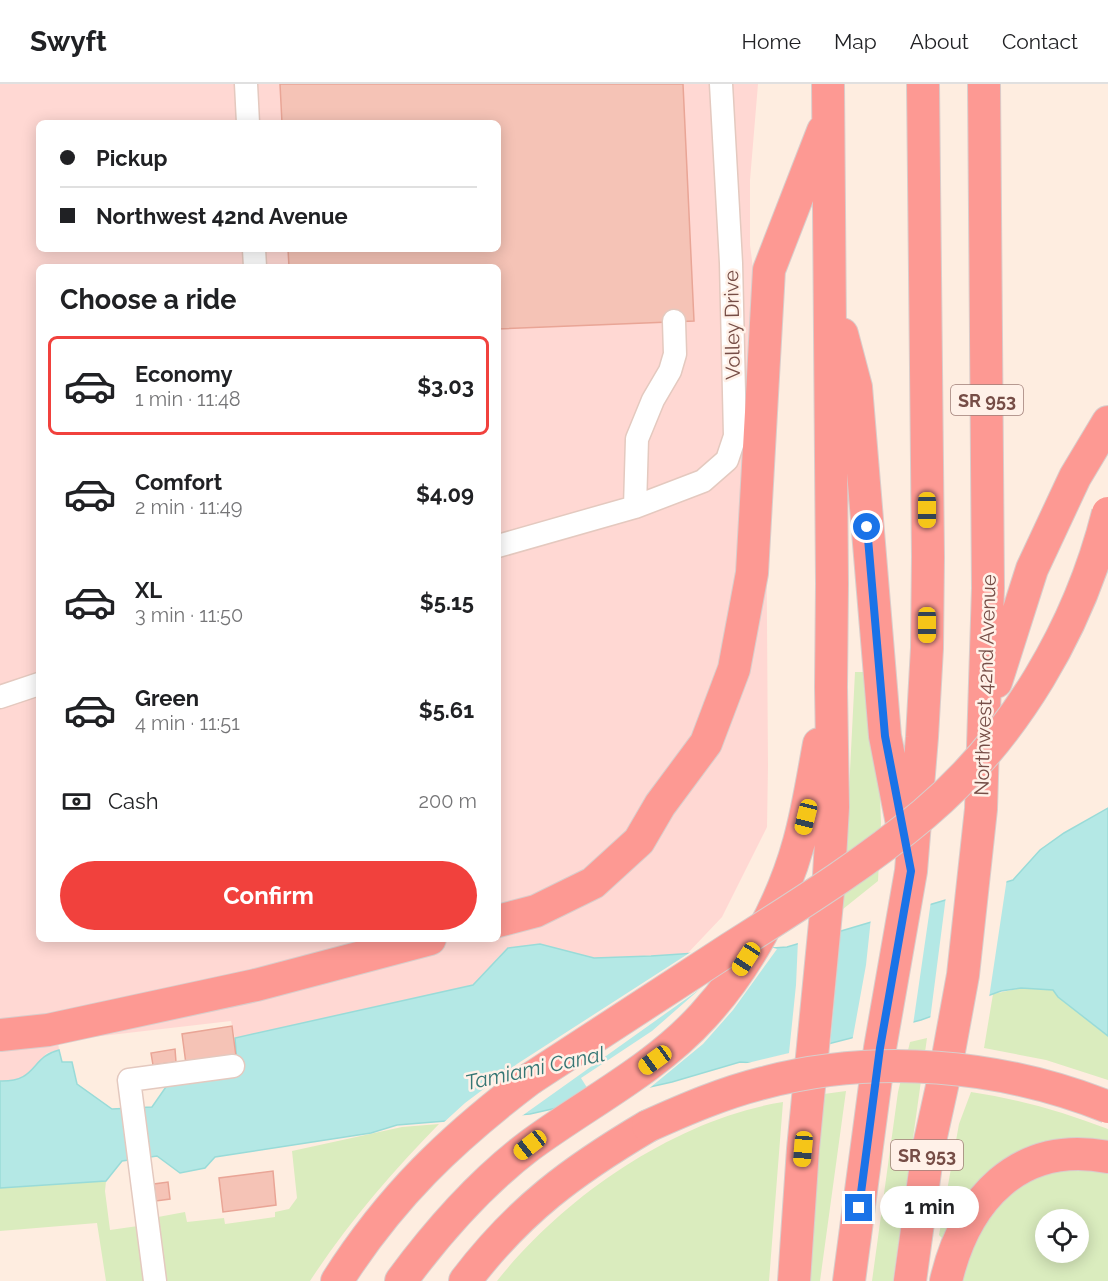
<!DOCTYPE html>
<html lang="en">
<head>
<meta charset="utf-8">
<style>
  body { margin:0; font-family:Raleway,sans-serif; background:#f2f2f2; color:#202124; height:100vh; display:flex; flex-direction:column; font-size:22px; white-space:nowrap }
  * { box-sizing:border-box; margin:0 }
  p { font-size:20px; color:#757577 }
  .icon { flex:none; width:33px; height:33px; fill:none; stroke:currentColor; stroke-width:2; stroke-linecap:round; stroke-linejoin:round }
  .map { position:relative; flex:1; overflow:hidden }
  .side { position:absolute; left:36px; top:180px; width:465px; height:678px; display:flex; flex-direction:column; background:#fff; border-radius:9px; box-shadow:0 3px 15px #0003 }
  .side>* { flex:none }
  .banner { position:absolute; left:36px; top:36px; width:465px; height:132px; border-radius:9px; box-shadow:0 3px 15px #0003; display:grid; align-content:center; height:132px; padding:0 24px; background:#fff }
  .tools { position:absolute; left:1035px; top:1125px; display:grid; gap:12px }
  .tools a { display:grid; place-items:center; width:54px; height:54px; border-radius:50%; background:#fff; box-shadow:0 3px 15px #0003; font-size:30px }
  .end { position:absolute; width:27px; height:27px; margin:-14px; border:8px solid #1a73e8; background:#fff; box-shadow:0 0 0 3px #fff }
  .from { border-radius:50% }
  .bubble { position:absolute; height:42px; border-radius:21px; background:#fff; box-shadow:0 3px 15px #0003; font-size:20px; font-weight:700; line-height:42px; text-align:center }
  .car { position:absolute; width:18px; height:36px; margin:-18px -9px; border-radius:8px; box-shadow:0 0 4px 2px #0007; background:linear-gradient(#f5c518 24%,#345 0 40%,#f5c518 0 76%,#345 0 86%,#f5c518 0) }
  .banner b { display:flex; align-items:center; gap:21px; height:57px; font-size:22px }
  .banner b+b { border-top:2px solid #e0e0e0 }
  .banner i { width:15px; height:15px; background:#202124 }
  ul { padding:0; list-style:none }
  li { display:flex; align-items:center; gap:18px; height:99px; margin:0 12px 9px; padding:0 12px; border:3px solid transparent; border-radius:9px }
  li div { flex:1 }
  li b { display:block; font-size:22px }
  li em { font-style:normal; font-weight:700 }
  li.on { border-color:#f1413d }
  li>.icon { width:54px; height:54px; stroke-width:1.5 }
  h2 { padding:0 24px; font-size:27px; line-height:72px }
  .pay { display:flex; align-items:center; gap:15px; height:66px; padding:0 24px; font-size:22px }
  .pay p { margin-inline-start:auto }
  .primary-button { display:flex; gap:12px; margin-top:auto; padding:12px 24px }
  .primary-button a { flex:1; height:69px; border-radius:36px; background:#f1413d; color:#fff; font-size:24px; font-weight:700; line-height:69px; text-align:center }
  header { display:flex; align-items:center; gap:36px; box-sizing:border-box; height:84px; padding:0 30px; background:#fff; border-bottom:2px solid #e0e0e0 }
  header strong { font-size:28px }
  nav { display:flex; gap:33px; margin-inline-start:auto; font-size:21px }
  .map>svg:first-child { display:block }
</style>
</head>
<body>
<header>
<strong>Swyft</strong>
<nav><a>Home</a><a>Map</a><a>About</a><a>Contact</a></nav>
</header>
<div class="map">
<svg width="1108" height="1197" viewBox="0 0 1108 1197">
  <rect width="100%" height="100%" fill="#feede0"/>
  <path fill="#ffd8d3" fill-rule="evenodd" d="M 0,0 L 758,0 L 750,96 L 750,161 L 757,215 L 765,250 L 768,682 L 767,743 L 722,833 L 687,870 L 594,874 L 540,860 L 508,864 L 473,901 L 235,954 L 231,937 L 58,957 L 59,966 L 47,969 L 26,992 L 14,997 L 0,997 ZM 39,39 L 498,39 L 498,165 L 39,165 ZM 39,183 L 498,183 L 498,855 L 39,855 Z"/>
  <path fill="#daecbe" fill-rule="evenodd" d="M 855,588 L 869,588 L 880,711 L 881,739 L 878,797 L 843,825 Z
    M 1021,904 L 1053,906 L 1058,913 L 1108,952 L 1108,996 L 1046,976 L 984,964 L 993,910 Z
    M 927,954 L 893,1197 L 872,1197 L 898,1008 L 910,958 Z
    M 846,1007 L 820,1197 L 810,1197 L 813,1118 L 824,1010 Z
    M 971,1008 C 1018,1015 1063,1028 1108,1045 L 1108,1059 L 991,1091 L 965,1114 L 968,1116 L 944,1154 L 942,1154 L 939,1151 L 959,1040 Z
    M 783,1018 L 769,1197 L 497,1197 C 563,1113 676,1035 783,1018 Z
    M 439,1040 C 392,1088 347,1140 310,1197 L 161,1197 L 156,1138 L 158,1133 L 185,1128 L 187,1138 L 224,1134 L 225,1140 L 275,1133 L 275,1128 L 289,1125 L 297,1114 L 292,1067 L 402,1043 Z
    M 1082,1085 L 1108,1088 L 1108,1197 L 958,1197 L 978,1143 L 1015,1106 L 1033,1094 L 1059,1087 ZM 1046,1136 L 1078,1136 L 1078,1168 L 1046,1168 Z
    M 106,1097 L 105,1107 L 110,1146 L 138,1142 L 147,1197 L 106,1197 L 97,1139 L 0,1147 L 0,1104 Z"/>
  <path fill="#b4e8e5" stroke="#99dbd8" stroke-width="1.5" d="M 1108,724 L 1108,952 L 1058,913 L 1053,906 L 1021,904 L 1001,907 L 921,936 L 754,979 L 740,978 L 672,998 L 530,1030 L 397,1041 L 371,1049 L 215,1073 L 205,1084 L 180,1089 L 157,1072 L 122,1077 L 106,1097 L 0,1104 L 0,997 C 38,998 30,973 59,966 L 62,978 L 72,978 L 77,1000 L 112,1025 L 152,1023 L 168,1000 L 238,992 L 235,954 L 473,901 L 508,864 L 540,860 L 594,874 L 651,872 L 787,863 L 1013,796 L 1040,766 L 1064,749 Z"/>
  <path fill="#feede0" d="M 1007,794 L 989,914 L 930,936 L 946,812 Z
    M 931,817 L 913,941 L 852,958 L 866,881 L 871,834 Z
    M 841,843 L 830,962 L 840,961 L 755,982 L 740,981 L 716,989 L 727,984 L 789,969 L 796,901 L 798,856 Z
    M 764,861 L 777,865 L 733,926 L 703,960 L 646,1007 L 596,1018 L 581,994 L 652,947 L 700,905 L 519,1034 L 442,1040 L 465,1019 L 517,980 L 694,866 Z"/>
  <path fill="#f5c3b6" stroke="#e9a596" stroke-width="1.5" d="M 280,0 L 683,0 L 694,237 L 498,245 L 498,183 L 289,183 L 288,165 L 498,165 L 498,39 L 282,39 Z
    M 232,942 L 236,972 L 186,980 L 182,950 Z
    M 175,965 L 176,978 L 153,981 L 151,969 Z
    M 273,1087 L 276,1121 L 223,1128 L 219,1094 Z
    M 168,1098 L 170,1115 L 156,1117 L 154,1100 Z"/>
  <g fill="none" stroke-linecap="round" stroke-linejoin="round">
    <defs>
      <path id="minor" d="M 246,0 L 248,39
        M 254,165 L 255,183
        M 635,423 L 637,355 L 653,316 L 670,287 L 675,270 L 674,237
        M 498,462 L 635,423 L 703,397 L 727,376 L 735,352 L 731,179 L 721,0
        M 0,613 L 39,600
        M 155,1197 L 129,996 L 233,982"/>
      <path id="highway" d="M 842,250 L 856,303 L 885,652 L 904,750
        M 996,598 L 1032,485 L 1075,393 L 1108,338
        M 498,837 L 536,827 L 593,799 L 639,757 L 660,721 L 706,659 L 734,585 L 752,489 L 769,186 L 823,47
        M 0,951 L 48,946 L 256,901 L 430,855
        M 337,1197 C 391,1112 451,1055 530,995
        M 401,1197 C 438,1147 479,1100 529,1062 C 587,1019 654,986 703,932 C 747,884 782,820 799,758 C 808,726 813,692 819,660
        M 465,1197 C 519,1126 572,1087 648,1042
        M 794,1197 L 803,1065 L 828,808 L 833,723 L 831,603 L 832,500 L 828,0
        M 849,1197 L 880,964 L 911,787 L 922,653 L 927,564 L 928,473 L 923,0
        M 910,1197 L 928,1066 L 945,989 L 963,891 L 981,725 L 988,504 L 984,0
        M 946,1197 C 965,1116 1018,1056 1108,1073"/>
    </defs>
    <use href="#minor" stroke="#e4c9bf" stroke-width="25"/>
    <use href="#highway" stroke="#d9cdcb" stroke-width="34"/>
    <use href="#minor" stroke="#fff" stroke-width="22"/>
    <use href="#highway" stroke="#fd9993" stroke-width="32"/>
    <defs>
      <path id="highway-bridge" d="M 530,995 C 597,951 664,907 731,864 C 797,822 865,780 924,730 C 1015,653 1079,544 1108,429
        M 648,1042 C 686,1025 723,1009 763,999 C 876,969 1000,980 1108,1023"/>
    </defs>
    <use href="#highway-bridge" stroke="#d9cdcb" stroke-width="34" stroke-linecap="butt"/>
    <use href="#highway-bridge" stroke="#fd9993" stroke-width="32"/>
  </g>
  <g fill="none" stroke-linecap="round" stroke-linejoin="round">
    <path stroke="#1a73e8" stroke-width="8" d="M 859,1124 L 880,964 L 911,787 L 885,652 L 867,443"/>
  </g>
  <g text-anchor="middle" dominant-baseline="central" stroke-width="5" stroke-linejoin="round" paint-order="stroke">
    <g fill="#fff1e8" stroke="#9f7e77" stroke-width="1.5">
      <rect x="951" y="301" width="72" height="30" rx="4.5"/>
      <rect x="891" y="1056" width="72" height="30" rx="4.5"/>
    </g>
    <g font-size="18" font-weight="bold" fill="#764d46">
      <text x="987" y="316">SR 953</text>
      <text x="927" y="1071">SR 953</text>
    </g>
    <g font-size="20" fill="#764d46" stroke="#fff1e8">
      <text transform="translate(732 241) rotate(-91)">Volley Drive</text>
      <text transform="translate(985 601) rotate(-88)">Northwest 42nd Avenue</text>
    </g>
    <g font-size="21" font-style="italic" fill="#367674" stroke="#fff1e8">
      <text transform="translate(535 984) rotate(-12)">Tamiami Canal</text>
    </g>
  </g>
</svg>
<div class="tools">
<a><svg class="icon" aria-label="locate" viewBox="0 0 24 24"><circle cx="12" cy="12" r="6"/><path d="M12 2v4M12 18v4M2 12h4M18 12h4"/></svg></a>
</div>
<i class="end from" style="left:867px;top:443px"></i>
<i class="end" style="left:859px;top:1124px"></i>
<div class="bubble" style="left:880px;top:1102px;width:99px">1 min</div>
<i class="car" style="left:927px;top:426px;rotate:180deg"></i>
<i class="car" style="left:927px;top:541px;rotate:180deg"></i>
<i class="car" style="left:806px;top:733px;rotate:194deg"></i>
<i class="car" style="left:746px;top:875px;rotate:213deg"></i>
<i class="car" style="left:655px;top:976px;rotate:234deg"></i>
<i class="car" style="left:530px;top:1061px;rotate:232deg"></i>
<i class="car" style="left:803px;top:1065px;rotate:185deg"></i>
<div class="banner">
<b><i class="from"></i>Pickup</b>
<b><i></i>Northwest 42nd Avenue</b>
</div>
<section class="side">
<h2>Choose a ride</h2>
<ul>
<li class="on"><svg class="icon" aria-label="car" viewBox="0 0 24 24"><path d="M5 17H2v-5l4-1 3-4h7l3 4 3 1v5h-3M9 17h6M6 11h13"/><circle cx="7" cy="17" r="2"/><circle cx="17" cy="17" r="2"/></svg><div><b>Economy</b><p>1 min · 11:48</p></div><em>$3.03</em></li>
<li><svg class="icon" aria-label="car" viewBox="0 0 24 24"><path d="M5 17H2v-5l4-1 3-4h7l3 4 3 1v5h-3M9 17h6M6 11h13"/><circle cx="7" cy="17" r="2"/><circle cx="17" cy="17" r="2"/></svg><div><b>Comfort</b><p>2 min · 11:49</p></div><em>$4.09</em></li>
<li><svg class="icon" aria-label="car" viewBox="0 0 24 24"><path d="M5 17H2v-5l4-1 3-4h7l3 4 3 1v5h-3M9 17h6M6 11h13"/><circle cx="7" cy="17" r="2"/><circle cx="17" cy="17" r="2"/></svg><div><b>XL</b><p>3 min · 11:50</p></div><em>$5.15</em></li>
<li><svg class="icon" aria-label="car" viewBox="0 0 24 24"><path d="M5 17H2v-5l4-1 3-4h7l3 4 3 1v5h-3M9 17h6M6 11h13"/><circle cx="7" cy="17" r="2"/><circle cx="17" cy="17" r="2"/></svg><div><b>Green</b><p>4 min · 11:51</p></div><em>$5.61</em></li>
</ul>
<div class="pay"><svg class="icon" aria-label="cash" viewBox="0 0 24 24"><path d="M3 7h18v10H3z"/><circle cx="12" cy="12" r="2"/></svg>Cash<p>200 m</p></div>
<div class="primary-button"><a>Confirm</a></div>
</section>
</div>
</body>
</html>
